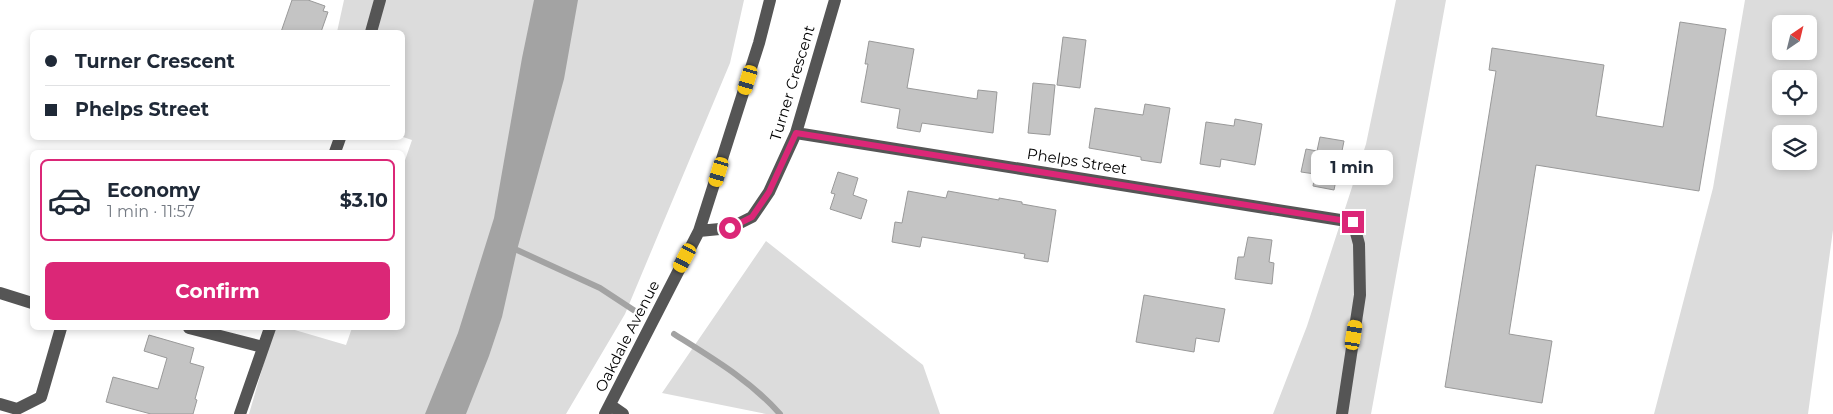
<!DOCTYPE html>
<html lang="en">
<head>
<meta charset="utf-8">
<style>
  body { margin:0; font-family:Montserrat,sans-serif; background:#f6f6f7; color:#1f2937; height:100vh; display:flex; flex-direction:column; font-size:19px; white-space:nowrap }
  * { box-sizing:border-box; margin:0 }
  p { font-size:16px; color:#747a83 }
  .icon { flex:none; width:28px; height:28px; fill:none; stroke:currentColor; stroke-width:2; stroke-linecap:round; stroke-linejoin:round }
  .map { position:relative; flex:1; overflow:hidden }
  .side { position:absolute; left:30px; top:150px; width:375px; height:180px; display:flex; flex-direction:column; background:#fff; border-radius:8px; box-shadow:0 2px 8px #0003 }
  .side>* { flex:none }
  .guide { position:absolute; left:30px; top:30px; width:375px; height:110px; border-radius:8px; box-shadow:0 2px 8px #0003; display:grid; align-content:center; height:110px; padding:0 15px; background:#fff }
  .needle { width:32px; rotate:35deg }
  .buttons { position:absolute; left:1772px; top:15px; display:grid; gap:10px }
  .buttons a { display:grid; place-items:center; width:45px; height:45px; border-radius:8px; background:#fff; box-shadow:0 2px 8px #0003; font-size:25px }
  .end { position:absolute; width:22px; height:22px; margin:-11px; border:6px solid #db2777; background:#fff; box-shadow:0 0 0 2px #fff }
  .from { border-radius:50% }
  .bubble { position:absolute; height:35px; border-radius:8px; background:#fff; box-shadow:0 2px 8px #0003; font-size:16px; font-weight:700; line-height:35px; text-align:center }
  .car { position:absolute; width:15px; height:30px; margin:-15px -8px; border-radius:6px; box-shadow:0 0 4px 1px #0007; background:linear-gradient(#f5c518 24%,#345 0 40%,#f5c518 0 76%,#345 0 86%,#f5c518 0) }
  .guide b { display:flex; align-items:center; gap:18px; height:48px; font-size:19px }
  .guide b+b { border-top:1px solid #e0e1e3 }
  .guide i { width:12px; height:12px; background:#1f2937 }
  ul { padding:9px 0 0; list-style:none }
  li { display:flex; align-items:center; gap:15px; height:82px; margin:0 10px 8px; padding:0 5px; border:2px solid transparent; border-radius:8px }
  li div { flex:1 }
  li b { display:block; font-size:19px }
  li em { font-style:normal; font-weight:700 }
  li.on { border-color:#db2777 }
  li>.icon { width:45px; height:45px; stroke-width:1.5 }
  .primary-button { display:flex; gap:10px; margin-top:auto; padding:10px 15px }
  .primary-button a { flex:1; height:58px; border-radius:8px; background:#db2777; color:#fff; font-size:20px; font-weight:700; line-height:58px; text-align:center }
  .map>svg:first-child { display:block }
</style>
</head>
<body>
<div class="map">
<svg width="1833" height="414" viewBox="0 0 1833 414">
  <rect width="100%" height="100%" fill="#fff"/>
  <path fill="#dcdcdc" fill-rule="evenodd" d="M 344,0 L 744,0 L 730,63 L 625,314 L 566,414 L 249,414 L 274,328 L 288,328 L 346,345 L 352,328 L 402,328 L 402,169 L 412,140 L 403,137 L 402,32 L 337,32 Z
    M 1396,0 L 1446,0 L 1371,414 L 1273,414 L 1307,326 L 1366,144 Z
    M 1745,0 L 1833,0 L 1833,230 L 1808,414 L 1654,414 L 1713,188 ZM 1781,24 L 1809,24 L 1809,51 L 1781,51 ZM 1781,79 L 1809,79 L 1809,106 L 1781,106 ZM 1781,134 L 1809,134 L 1809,161 L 1781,161 Z
    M 766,241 L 923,365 L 940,414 L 766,414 L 662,393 Z"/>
  <path fill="#a3a3a3" d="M 534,0 L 578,0 L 564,79 L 517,250 L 502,317 L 489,356 L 466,414 L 425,414 L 458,333 L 494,218 L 522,58 Z"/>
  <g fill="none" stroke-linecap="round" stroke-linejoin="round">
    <path stroke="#a3a3a3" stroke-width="6" d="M 517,250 L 600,288 L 635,311
      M 674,334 C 712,358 750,380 780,414"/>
  </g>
  <path fill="#c4c4c4" stroke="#999" d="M 292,0 L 308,0 L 325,6 L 323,11 L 328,12 L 321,32 L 281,32 Z
    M 1680,22 L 1726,29 L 1699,191 L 1536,165 L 1509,334 L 1552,341 L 1542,403 L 1445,387 L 1496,71 L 1489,70 L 1492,48 L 1604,65 L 1596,116 L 1663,127 Z
    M 1063,37 L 1086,40 L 1080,88 L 1057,85 Z
    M 869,41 L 914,49 L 907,88 L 977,99 L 978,90 L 997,92 L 993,133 L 922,123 L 920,132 L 897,128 L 900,109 L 861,102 L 868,64 L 865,64 Z
    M 1033,83 L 1055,85 L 1050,135 L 1028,133 Z
    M 1145,104 L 1170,108 L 1161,163 L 1141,160 L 1141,157 L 1089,148 L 1095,108 L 1143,115 Z
    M 1235,119 L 1262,124 L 1255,165 L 1221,159 L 1220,167 L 1200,164 L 1206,122 L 1234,126 Z
    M 1320,137 L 1344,141 L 1334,190 L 1313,186 L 1315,174 L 1301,172 L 1306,149 L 1317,151 Z
    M 838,172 L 858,178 L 853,195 L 867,200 L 861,219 L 830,209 L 835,194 L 831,193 Z
    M 908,191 L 946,198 L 948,191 L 999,200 L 999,198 L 1022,202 L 1022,204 L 1056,210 L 1048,262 L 1024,258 L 1025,254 L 922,237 L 920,247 L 892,242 L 895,222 L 902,223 Z
    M 1248,237 L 1272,240 L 1269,262 L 1274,263 L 1272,284 L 1235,279 L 1238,257 L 1244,257 Z
    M 1144,295 L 1225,309 L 1219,342 L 1196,338 L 1194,352 L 1136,342 Z
    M 149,335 L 194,348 L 190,363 L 204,367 L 195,399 L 197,400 L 193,414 L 151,414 L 106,402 L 113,377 L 158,389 L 167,358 L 144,351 Z"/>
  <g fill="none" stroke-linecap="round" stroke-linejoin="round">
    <path stroke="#555" stroke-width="12" d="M 371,32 L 380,0
      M 796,133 L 1353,222 L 1359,244 L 1360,295 L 1342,414
      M 335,152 L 340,138
      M 699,231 L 730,228 L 752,217 L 769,192 L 796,133 L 835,0
      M 0,293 L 32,303
      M 189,328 L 263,347
      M 0,404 L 17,409 L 41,397 L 61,328
      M 610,405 L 623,414
      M 240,414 L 270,328
      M 605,414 L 699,231 L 759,43 L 770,0"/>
  </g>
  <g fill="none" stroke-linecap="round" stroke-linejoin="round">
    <path stroke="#db2777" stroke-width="6" d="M 730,228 L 752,217 L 769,192 L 796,133 L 1353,222"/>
  </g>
  <g text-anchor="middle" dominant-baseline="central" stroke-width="4.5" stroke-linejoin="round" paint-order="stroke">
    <g font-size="15" fill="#000" stroke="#fff">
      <text transform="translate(792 83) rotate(-73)">Turner Crescent</text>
      <text transform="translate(1077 161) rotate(9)">Phelps Street</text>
      <text transform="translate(627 336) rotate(-63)">Oakdale Avenue</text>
    </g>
  </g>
</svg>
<div class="buttons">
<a><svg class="needle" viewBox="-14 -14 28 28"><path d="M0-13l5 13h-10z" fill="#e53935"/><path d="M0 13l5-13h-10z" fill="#747a83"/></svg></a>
<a><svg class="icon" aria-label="locate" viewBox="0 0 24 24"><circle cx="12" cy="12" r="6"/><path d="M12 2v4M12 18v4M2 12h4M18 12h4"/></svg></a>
<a><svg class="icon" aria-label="layers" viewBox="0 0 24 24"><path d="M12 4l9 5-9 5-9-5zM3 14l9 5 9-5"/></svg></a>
</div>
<i class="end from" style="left:730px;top:228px"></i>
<i class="end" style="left:1353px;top:222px"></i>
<div class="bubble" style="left:1311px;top:150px;width:82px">1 min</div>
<i class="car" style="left:748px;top:80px;rotate:197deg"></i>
<i class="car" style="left:719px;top:172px;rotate:197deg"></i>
<i class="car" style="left:685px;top:258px;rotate:208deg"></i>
<i class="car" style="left:1354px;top:335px;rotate:9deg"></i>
<div class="guide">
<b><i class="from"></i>Turner Crescent</b>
<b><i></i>Phelps Street</b>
</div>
<section class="side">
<ul>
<li class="on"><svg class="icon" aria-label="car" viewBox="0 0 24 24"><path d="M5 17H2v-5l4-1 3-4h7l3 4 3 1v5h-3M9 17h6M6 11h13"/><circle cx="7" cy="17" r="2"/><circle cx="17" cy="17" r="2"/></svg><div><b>Economy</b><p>1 min · 11:57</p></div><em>$3.10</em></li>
</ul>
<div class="primary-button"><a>Confirm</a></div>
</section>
</div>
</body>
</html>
